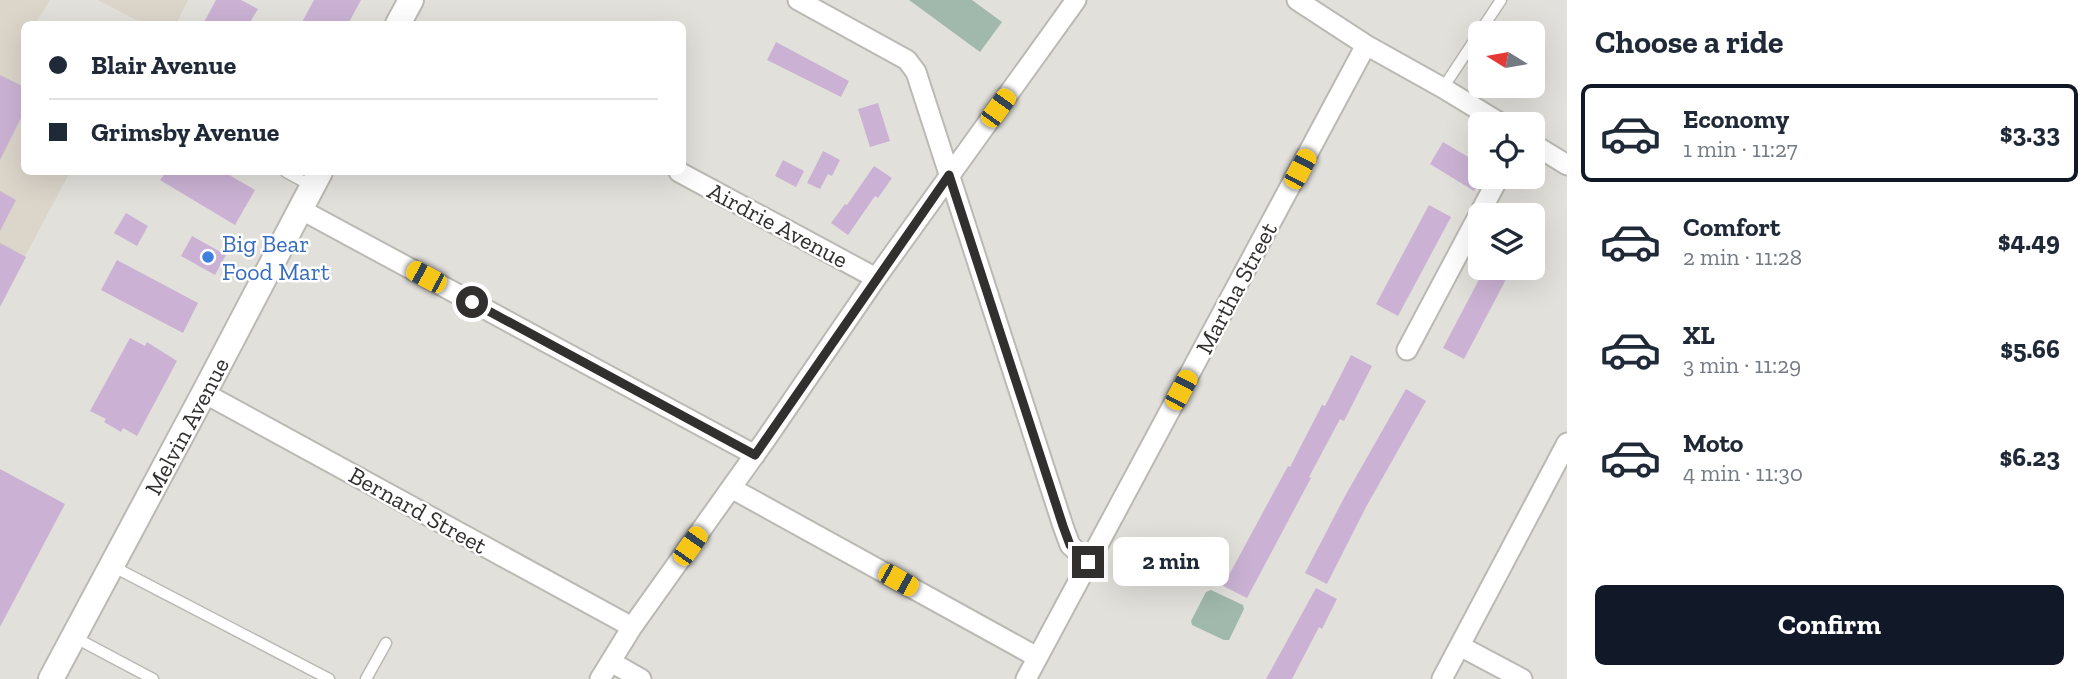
<!DOCTYPE html>
<html lang="en">
<head>
<meta charset="utf-8">
<style>
  body { margin:0; font-family:"Zilla Slab",serif; background:#f6f6f7; color:#1f2937; height:100vh; display:flex; flex-direction:column; font-size:26px; white-space:nowrap }
  * { box-sizing:border-box; margin:0 }
  p { font-size:23px; color:#747a83 }
  .icon { flex:none; width:38px; height:38px; fill:none; stroke:currentColor; stroke-width:2; stroke-linecap:round; stroke-linejoin:round }
  .map { position:relative; flex:1; overflow:hidden }
  .drawer { display:flex; flex-direction:column; background:#fff; width:525px }
  .drawer>* { flex:none }
  .top-card { position:absolute; left:21px; top:21px; width:665px; height:154px; border-radius:10px; box-shadow:0 7px 28px #0002; display:grid; align-content:center; height:154px; padding:0 28px; background:#fff }
  .needle { width:46px; rotate:281deg }
  .tools { position:absolute; left:1468px; top:21px; display:grid; gap:14px }
  .tools a { display:grid; place-items:center; width:77px; height:77px; border-radius:10px; background:#fff; box-shadow:0 7px 28px #0002; font-size:35px }
  .end { position:absolute; width:32px; height:32px; margin:-16px; border:9px solid #31302f; background:#fff; box-shadow:0 0 0 4px #fff }
  .from { border-radius:50% }
  .bubble { position:absolute; height:49px; border-radius:10px; background:#fff; box-shadow:0 7px 28px #0002; font-size:23px; font-weight:800; line-height:49px; text-align:center }
  .car { position:absolute; width:21px; height:42px; margin:-21px -10px; border-radius:9px; box-shadow:0 0 5px 2px #0007; background:linear-gradient(#f5c518 24%,#345 0 40%,#f5c518 0 76%,#345 0 86%,#f5c518 0) }
  .top-card b { display:flex; align-items:center; gap:24px; height:66px; font-size:26px }
  .top-card b+b { border-top:2px solid #e0e1e3 }
  .top-card i { width:18px; height:18px; background:#1f2937 }
  ul { padding:0; list-style:none }
  li { display:flex; align-items:center; gap:21px; height:98px; margin:0 14px 10px; padding:0 14px; border:4px solid transparent; border-radius:10px }
  li div { flex:1 }
  li b { display:block; font-size:26px }
  li em { font-style:normal; font-weight:800 }
  li.selected { border-color:#111827 }
  li>.icon { width:63px; height:63px; stroke-width:1.5 }
  h2 { padding:0 28px; font-size:32px; line-height:84px }
  .primary-button { display:flex; gap:14px; margin-top:auto; padding:14px 28px }
  .primary-button a { flex:1; height:80px; border-radius:10px; background:#111827; color:#fff; font-size:28px; font-weight:800; line-height:80px; text-align:center }
  main { display:flex; flex:1; min-height:0 }
  .map>svg:first-child { display:block }
</style>
</head>
<body>
<main>
<div class="map">
<svg width="1567" height="679" viewBox="0 0 1567 679">
  <rect width="100%" height="100%" fill="#e2e0db"/>
  <path fill="#dbd5ca" d="M 0,0 L 50,0 L 35,23 L 37,24 L 24,24 L 24,172 L 70,172 L 0,303 Z
    M 98,0 L 188,0 L 176,24 L 144,24 Z"/>
  <path fill="#a0b9ac" d="M 909,0 L 972,0 L 1002,22 L 980,52 Z
    M 1211,590 L 1243,605 L 1244,609 L 1229,640 L 1224,640 L 1192,625 L 1191,621 L 1206,592 Z"/>
  <path fill="#cbb2d4" d="M 216,0 L 241,0 L 258,9 L 249,24 L 203,24 Z
    M 314,0 L 361,0 L 348,24 L 301,24 Z
    M 776,42 L 849,81 L 841,97 L 767,60 Z
    M 0,75 L 24,87 L 24,112 L 0,160 Z
    M 878,103 L 890,141 L 870,147 L 858,109 Z
    M 1443,142 L 1480,164 L 1480,181 L 1474,191 L 1430,164 Z
    M 823,151 L 840,160 L 832,176 L 828,174 L 820,189 L 807,183 Z
    M 783,160 L 804,171 L 796,187 L 775,176 Z
    M 874,166 L 892,178 L 878,198 L 875,196 L 848,235 L 831,223 L 845,204 L 847,205 Z
    M 166,172 L 224,172 L 255,190 L 235,225 L 160,180 Z
    M 0,191 L 16,200 L 0,231 Z
    M 1429,205 L 1451,217 L 1398,316 L 1376,304 Z
    M 126,213 L 148,226 L 137,246 L 114,233 Z
    M 192,236 L 226,255 L 215,275 L 181,256 Z
    M 0,243 L 26,257 L 0,307 Z
    M 117,260 L 198,303 L 183,333 L 101,290 Z
    M 1485,268 L 1512,268 L 1464,359 L 1443,348 Z
    M 130,338 L 145,346 L 147,342 L 177,361 L 137,436 L 123,428 L 121,432 L 104,422 L 106,419 L 90,411 Z
    M 1351,355 L 1372,366 L 1344,421 L 1340,419 L 1309,477 L 1311,478 L 1247,598 L 1223,586 L 1288,466 L 1290,467 L 1322,405 L 1325,406 Z
    M 1406,389 L 1426,401 L 1366,507 L 1327,584 L 1305,573 L 1345,496 Z
    M 0,469 L 65,504 L 0,627 Z
    M 1316,588 L 1337,599 L 1322,629 L 1319,627 L 1292,679 L 1266,679 Z"/>
  <g fill="none" stroke-linecap="round" stroke-linejoin="round">
    <defs>
      <path id="service" d="M 1443,88 L 1501,0
        M 286,172 L 312,186
        M 112,566 L 329,679
        M 74,637 L 153,679
        M 366,679 L 386,643"/>
      <path id="minor" d="M 798,0 L 907,60 L 916,72 L 1063,526 L 1070,545 L 1088,562
        M 1297,0 L 1366,45 L 1443,88 L 1502,124
        M 1533,144 L 1567,165
        M 679,172 L 876,278
        M 300,209 L 755,455
        M 1407,350 L 1499,177
        M 204,393 L 632,627
        M 731,488 L 1037,657
        M 1460,646 L 1522,679
        M 611,662 L 641,679
        M 600,679 L 632,627 L 766,439 L 876,278 L 1076,0
        M 1026,679 L 1366,45
        M 1442,679 L 1567,443"/>
      <g id="tertiary">
        <path d="M 398,24 L 411,0"/>
        <path id="s1" d="M 51,679 L 204,393 L 320,172"/>
      </g>
    </defs>
    <use href="#service" stroke="#bbb9b4" stroke-width="13"/>
    <use href="#minor" stroke="#bbb9b4" stroke-width="23"/>
    <use href="#tertiary" stroke="#bbb9b4" stroke-width="28"/>
    <use href="#service" stroke="#fff" stroke-width="10"/>
    <use href="#minor" stroke="#fff" stroke-width="19"/>
    <use href="#tertiary" stroke="#fff" stroke-width="24"/>
  </g>
  <g fill="none" stroke-linecap="round" stroke-linejoin="round">
    <path stroke="#31302f" stroke-width="9" d="M 472,302 L 755,455 L 949,175 L 1063,526 L 1070,545 L 1088,562"/>
  </g>
  <circle fill="#3f7fe0" stroke="#fff" stroke-width="2.5" cx="208" cy="257" r="7"/>
  <g text-anchor="middle" dominant-baseline="central" stroke-width="5" stroke-linejoin="round" paint-order="stroke">
    <g font-size="24" fill="#31302f" stroke="#fff">
      <text transform="translate(778 225) rotate(28)">Airdrie Avenue</text>
      <text transform="translate(1236 288) rotate(-62)">Martha Street</text>
      <text stroke="none"><textPath href="#s1" startOffset="287">Melvin Avenue</textPath></text>
      <text transform="translate(418 510) rotate(29)">Bernard Street</text>
    </g>
    <g font-size="24" fill="#366cbe" stroke="#fff" text-anchor="start">
      <text x="222" y="243">Big Bear<tspan x="222" dy="28">Food Mart</tspan></text>
    </g>
  </g>
</svg>
<div class="tools">
<a><svg class="needle" viewBox="-14 -14 28 28"><path d="M0-13l5 13h-10z" fill="#e53935"/><path d="M0 13l5-13h-10z" fill="#747a83"/></svg></a>
<a><svg class="icon" aria-label="locate" viewBox="0 0 24 24"><circle cx="12" cy="12" r="6"/><path d="M12 2v4M12 18v4M2 12h4M18 12h4"/></svg></a>
<a><svg class="icon" aria-label="layers" viewBox="0 0 24 24"><path d="M12 4l9 5-9 5-9-5zM3 14l9 5 9-5"/></svg></a>
</div>
<i class="end from" style="left:472px;top:302px"></i>
<i class="end" style="left:1088px;top:562px"></i>
<div class="bubble" style="left:1113px;top:537px;width:116px">2 min</div>
<i class="car" style="left:998px;top:108px;rotate:36deg"></i>
<i class="car" style="left:1300px;top:169px;rotate:28deg"></i>
<i class="car" style="left:426px;top:277px;rotate:298deg"></i>
<i class="car" style="left:1181px;top:390px;rotate:28deg"></i>
<i class="car" style="left:690px;top:546px;rotate:35deg"></i>
<i class="car" style="left:898px;top:580px;rotate:119deg"></i>
<div class="top-card">
<b><i class="from"></i>Blair Avenue</b>
<b><i></i>Grimsby Avenue</b>
</div>
</div>
<section class="drawer">
<h2>Choose a ride</h2>
<ul>
<li class="selected"><svg class="icon" aria-label="car" viewBox="0 0 24 24"><path d="M5 17H2v-5l4-1 3-4h7l3 4 3 1v5h-3M9 17h6M6 11h13"/><circle cx="7" cy="17" r="2"/><circle cx="17" cy="17" r="2"/></svg><div><b>Economy</b><p>1 min · 11:27</p></div><em>$3.33</em></li>
<li><svg class="icon" aria-label="car" viewBox="0 0 24 24"><path d="M5 17H2v-5l4-1 3-4h7l3 4 3 1v5h-3M9 17h6M6 11h13"/><circle cx="7" cy="17" r="2"/><circle cx="17" cy="17" r="2"/></svg><div><b>Comfort</b><p>2 min · 11:28</p></div><em>$4.49</em></li>
<li><svg class="icon" aria-label="car" viewBox="0 0 24 24"><path d="M5 17H2v-5l4-1 3-4h7l3 4 3 1v5h-3M9 17h6M6 11h13"/><circle cx="7" cy="17" r="2"/><circle cx="17" cy="17" r="2"/></svg><div><b>XL</b><p>3 min · 11:29</p></div><em>$5.66</em></li>
<li><svg class="icon" aria-label="car" viewBox="0 0 24 24"><path d="M5 17H2v-5l4-1 3-4h7l3 4 3 1v5h-3M9 17h6M6 11h13"/><circle cx="7" cy="17" r="2"/><circle cx="17" cy="17" r="2"/></svg><div><b>Moto</b><p>4 min · 11:30</p></div><em>$6.23</em></li>
</ul>
<div class="primary-button"><a>Confirm</a></div>
</section>
</main>
</body>
</html>
